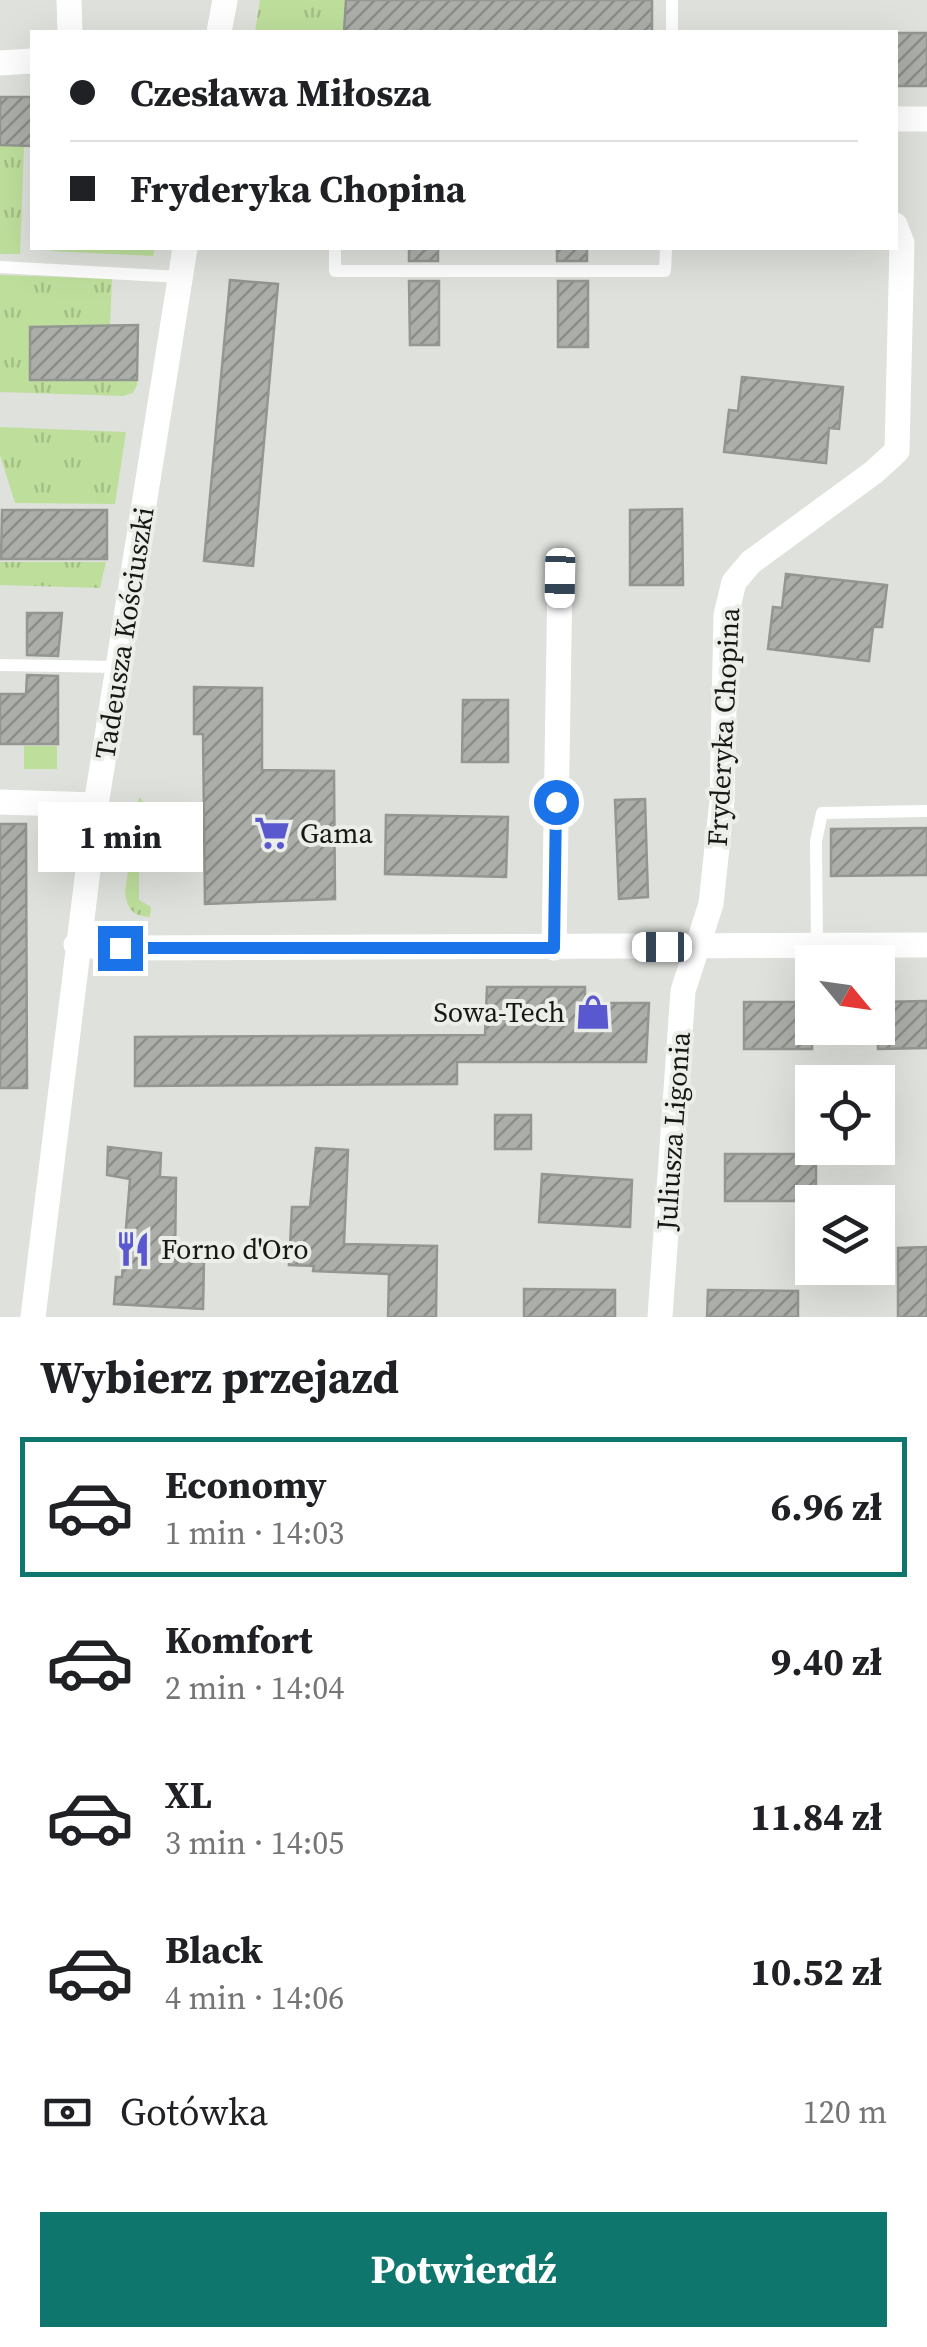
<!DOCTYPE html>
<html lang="pl">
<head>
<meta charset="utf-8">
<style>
  body { margin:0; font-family:"Source Serif 4",serif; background:#f6f6f6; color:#202124; height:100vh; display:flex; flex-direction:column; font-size:38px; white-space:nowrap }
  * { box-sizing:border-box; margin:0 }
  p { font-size:32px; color:#757577 }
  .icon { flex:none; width:55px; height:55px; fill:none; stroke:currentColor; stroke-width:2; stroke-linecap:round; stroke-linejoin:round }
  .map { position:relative; height:1317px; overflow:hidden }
  .drawer { display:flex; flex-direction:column; background:#fff; flex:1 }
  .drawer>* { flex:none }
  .hud { position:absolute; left:30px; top:30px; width:868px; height:220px; border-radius:0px; box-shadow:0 10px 40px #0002; display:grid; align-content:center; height:220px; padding:0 40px; background:#fff }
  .needle { width:65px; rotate:119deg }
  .tools { position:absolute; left:795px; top:945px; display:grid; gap:20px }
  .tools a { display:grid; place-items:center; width:100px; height:100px; border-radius:0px; background:#fff; box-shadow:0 10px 40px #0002; font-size:50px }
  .end { position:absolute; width:45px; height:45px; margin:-22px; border:12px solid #1a73e8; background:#fff; box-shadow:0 0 0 5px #fff }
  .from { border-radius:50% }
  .bubble { position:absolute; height:70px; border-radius:0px; background:#fff; box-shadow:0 10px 40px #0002; font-size:32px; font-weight:700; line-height:70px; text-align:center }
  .car { position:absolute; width:30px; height:60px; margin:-30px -15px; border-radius:12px; box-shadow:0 0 8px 2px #0007; background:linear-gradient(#fff 24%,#345 0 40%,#fff 0 76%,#345 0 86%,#fff 0) }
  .hud b { display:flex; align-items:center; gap:35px; height:95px; font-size:38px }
  .hud b+b { border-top:2px solid #e0e0e0 }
  .hud i { width:25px; height:25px; background:#202124 }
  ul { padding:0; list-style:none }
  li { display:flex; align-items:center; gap:30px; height:140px; margin:0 20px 15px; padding:0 20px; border:5px solid transparent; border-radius:0px }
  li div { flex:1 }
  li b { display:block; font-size:38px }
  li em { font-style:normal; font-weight:700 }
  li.on { border-color:#0f766e }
  li>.icon { width:90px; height:90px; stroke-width:1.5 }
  h2 { padding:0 40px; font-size:45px; line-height:120px }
  .pay { display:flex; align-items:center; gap:25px; height:110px; padding:0 40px; font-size:38px }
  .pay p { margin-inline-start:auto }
  .primary-button { display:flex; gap:20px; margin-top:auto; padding:20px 40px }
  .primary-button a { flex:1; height:115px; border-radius:0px; background:#0f766e; color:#fff; font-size:40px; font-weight:700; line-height:115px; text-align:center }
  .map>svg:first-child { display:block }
</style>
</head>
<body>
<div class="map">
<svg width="927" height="1317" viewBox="0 0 927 1317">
  <defs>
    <pattern id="grass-tufts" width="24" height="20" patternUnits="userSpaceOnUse" patternTransform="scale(2.5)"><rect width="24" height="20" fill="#bedf9c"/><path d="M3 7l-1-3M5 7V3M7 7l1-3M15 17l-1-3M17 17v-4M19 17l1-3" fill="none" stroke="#a3bf86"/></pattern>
    <pattern id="building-hatch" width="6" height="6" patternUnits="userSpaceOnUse" patternTransform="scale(2.5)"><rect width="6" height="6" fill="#acafa9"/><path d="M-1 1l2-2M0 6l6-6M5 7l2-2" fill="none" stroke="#8b8d89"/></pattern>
  </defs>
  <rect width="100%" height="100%" fill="#dee1dc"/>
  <path fill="url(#grass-tufts)" d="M 260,0 L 346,0 L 344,32 L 255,32 Z
    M 0,145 L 24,146 L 20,254 L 0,254 Z
    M 48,248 L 155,248 L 153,256 L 52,251 Z
    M 0,275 L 112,279 L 110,325 L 138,325 L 137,385 L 133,393 L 123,396 L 0,392 Z
    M 0,427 L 126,432 L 115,504 L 15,503 L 0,455 Z
    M 0,562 L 106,562 L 100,588 L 0,585 Z
    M 24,746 L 57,746 L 57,769 L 24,769 Z
    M 139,797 L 150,808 L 150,838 L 139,853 L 139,900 L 151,907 L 150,917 C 133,916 127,909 125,892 Z"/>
  <path fill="url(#building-hatch)" stroke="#939691" stroke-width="2.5" d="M 346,0 L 652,0 L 652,32 L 344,32 Z
    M 895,33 L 927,33 L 927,86 L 895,86 Z
    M 0,97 L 31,97 L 32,146 L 0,145 Z
    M 409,248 L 438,248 L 438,261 L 409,261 Z
    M 557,248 L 587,248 L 587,261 L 557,261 Z
    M 230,280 L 278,284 L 253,566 L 204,561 Z
    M 409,281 L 439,281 L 439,345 L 410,345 Z
    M 558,281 L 588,281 L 588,347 L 558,347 Z
    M 138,325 L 137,380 L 30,380 L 30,327 Z
    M 742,377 L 843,387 L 839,429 L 829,428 L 826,463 L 724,452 L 729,410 L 738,411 Z
    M 682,509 L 683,585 L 630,585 L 630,510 Z
    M 2,510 L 107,510 L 107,559 L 1,559 Z
    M 786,574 L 887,585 L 882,627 L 873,627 L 869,661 L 768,649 L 773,607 L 782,608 Z
    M 27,613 L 62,613 L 58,656 L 27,655 Z
    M 27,675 L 58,676 L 58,744 L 0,744 L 0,694 L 26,694 Z
    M 194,687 L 262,688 L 262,770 L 334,771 L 335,899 L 205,904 L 203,734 L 194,734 Z
    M 463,700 L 508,700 L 508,762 L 462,762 Z
    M 645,799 L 648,897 L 619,899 L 615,800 Z
    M 386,815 L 508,817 L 506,877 L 385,874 Z
    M 0,824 L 26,824 L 27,1088 L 0,1088 Z
    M 927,828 L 927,875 L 831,876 L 831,829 Z
    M 487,987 L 585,987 L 585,1003 L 649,1003 L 646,1062 L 457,1062 L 457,1084 L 135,1086 L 135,1037 L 485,1035 Z
    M 927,1001 L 927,1048 L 878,1049 L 878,1002 Z
    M 744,1002 L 812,1002 L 812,1049 L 744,1049 Z
    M 495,1115 L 531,1115 L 531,1149 L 495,1149 Z
    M 108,1147 L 161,1153 L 160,1177 L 176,1178 L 175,1261 L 204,1261 L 203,1309 L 114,1304 L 116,1277 L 122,1277 L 130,1179 L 107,1175 Z
    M 316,1148 L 348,1150 L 344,1244 L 437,1246 L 436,1317 L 388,1317 L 389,1274 L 313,1271 L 314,1266 L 289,1265 L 292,1207 L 310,1207 Z
    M 725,1154 L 816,1154 L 816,1201 L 725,1201 Z
    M 542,1174 L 632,1180 L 630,1227 L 539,1222 Z
    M 927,1247 L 927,1317 L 898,1317 L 898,1248 Z
    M 524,1289 L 615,1290 L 615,1317 L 524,1317 Z
    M 708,1290 L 798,1291 L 798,1317 L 707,1317 Z"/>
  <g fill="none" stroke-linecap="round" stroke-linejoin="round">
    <path stroke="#fff" stroke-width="12" d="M 672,32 L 672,0
      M 335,248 L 335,271 L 665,271 L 666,248
      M 0,267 L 180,277
      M 0,665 L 119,667
      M 817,946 L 816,841 L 822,813 L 927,811"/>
    <path stroke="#fff" stroke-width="25" d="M 69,0 L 70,32
      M 219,32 L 225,0
      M 0,63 L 32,61
      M 895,119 L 927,119
      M 0,802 L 96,805
      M 76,945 L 120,948 L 927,945
      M 554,948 L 560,578
      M 33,1317 L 96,805 L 185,248
      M 660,1317 L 683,991 L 711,904 L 722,800 L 726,615 L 734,582 L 751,562 L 874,472 L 897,451 L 902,243 L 895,225"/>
  </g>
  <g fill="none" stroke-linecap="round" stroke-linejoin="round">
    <path stroke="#1a73e8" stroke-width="12" d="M 120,948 L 554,948 L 556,802"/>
  </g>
  <defs>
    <symbol id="supermarket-bare" viewBox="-9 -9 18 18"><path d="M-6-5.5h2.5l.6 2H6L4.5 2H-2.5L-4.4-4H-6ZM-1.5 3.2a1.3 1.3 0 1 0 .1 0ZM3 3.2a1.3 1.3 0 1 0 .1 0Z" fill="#5a58cf" stroke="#ecefe9" stroke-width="2.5" paint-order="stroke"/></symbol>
    <symbol id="shop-bare" viewBox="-9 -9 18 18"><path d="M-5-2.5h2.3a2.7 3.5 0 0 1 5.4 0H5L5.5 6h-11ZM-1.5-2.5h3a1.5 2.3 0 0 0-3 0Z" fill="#5a58cf" stroke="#ecefe9" stroke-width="2.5" paint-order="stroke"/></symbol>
    <symbol id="restaurant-bare" viewBox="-9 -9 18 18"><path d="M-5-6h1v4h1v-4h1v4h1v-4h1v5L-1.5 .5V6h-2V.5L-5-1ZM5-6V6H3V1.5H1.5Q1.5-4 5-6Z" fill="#5a58cf" stroke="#ecefe9" stroke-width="2.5" paint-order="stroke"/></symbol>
  </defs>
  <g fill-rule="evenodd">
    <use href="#supermarket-bare" x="247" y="808" width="50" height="50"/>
    <use href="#shop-bare" x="568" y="987" width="50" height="50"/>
    <use href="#restaurant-bare" x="108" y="1224" width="50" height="50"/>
  </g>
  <g text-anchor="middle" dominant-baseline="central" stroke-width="8" stroke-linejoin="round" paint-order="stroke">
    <g font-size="28" fill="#171816" stroke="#ecefe9">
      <text transform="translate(124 633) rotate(-81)">Tadeusza Kościuszki</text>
      <text transform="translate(723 727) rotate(-87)">Fryderyka Chopina</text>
      <text transform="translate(673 1131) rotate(-86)">Juliusza Ligonia</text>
    </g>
    <g font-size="28" fill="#171816" stroke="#ecefe9" text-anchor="start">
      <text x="300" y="833">Gama</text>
      <text x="565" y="1012" text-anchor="end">Sowa-Tech</text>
      <text x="161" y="1249">Forno d'Oro</text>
    </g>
  </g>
</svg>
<div class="tools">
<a><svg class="needle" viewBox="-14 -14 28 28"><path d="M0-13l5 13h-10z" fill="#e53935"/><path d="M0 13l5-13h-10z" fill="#757577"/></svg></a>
<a><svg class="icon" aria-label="locate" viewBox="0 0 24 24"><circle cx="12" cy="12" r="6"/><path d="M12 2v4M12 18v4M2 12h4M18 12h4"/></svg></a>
<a><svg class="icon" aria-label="layers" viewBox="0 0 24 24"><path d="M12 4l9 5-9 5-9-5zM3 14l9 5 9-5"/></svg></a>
</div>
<i class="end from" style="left:556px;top:802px"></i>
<i class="end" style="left:120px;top:948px"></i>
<div class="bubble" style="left:38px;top:802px;width:165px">1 min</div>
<i class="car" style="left:560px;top:578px;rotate:181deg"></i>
<i class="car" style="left:662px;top:947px;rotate:270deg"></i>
<div class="hud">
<b><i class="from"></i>Czesława Miłosza</b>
<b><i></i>Fryderyka Chopina</b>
</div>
</div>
<section class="drawer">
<h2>Wybierz przejazd</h2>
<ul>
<li class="on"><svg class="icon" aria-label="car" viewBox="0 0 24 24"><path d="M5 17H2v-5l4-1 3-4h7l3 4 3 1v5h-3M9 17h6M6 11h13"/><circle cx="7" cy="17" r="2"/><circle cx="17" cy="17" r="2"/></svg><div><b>Economy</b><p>1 min · 14:03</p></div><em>6.96 zł</em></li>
<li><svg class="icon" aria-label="car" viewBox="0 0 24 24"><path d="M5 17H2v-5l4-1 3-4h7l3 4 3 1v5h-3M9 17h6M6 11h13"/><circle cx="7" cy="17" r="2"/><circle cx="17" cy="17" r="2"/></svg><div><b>Komfort</b><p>2 min · 14:04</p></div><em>9.40 zł</em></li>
<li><svg class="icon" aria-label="car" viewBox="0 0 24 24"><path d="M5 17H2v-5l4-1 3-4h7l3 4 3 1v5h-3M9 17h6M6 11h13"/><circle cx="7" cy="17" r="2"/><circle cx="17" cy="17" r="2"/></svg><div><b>XL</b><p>3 min · 14:05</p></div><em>11.84 zł</em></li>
<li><svg class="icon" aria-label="car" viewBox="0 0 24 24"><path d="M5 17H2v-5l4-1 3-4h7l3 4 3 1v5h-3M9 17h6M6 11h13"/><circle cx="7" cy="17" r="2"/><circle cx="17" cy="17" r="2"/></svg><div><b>Black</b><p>4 min · 14:06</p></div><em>10.52 zł</em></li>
</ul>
<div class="pay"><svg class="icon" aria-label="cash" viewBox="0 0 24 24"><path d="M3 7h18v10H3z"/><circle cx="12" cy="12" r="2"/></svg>Gotówka<p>120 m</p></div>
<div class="primary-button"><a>Potwierdź</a></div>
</section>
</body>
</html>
